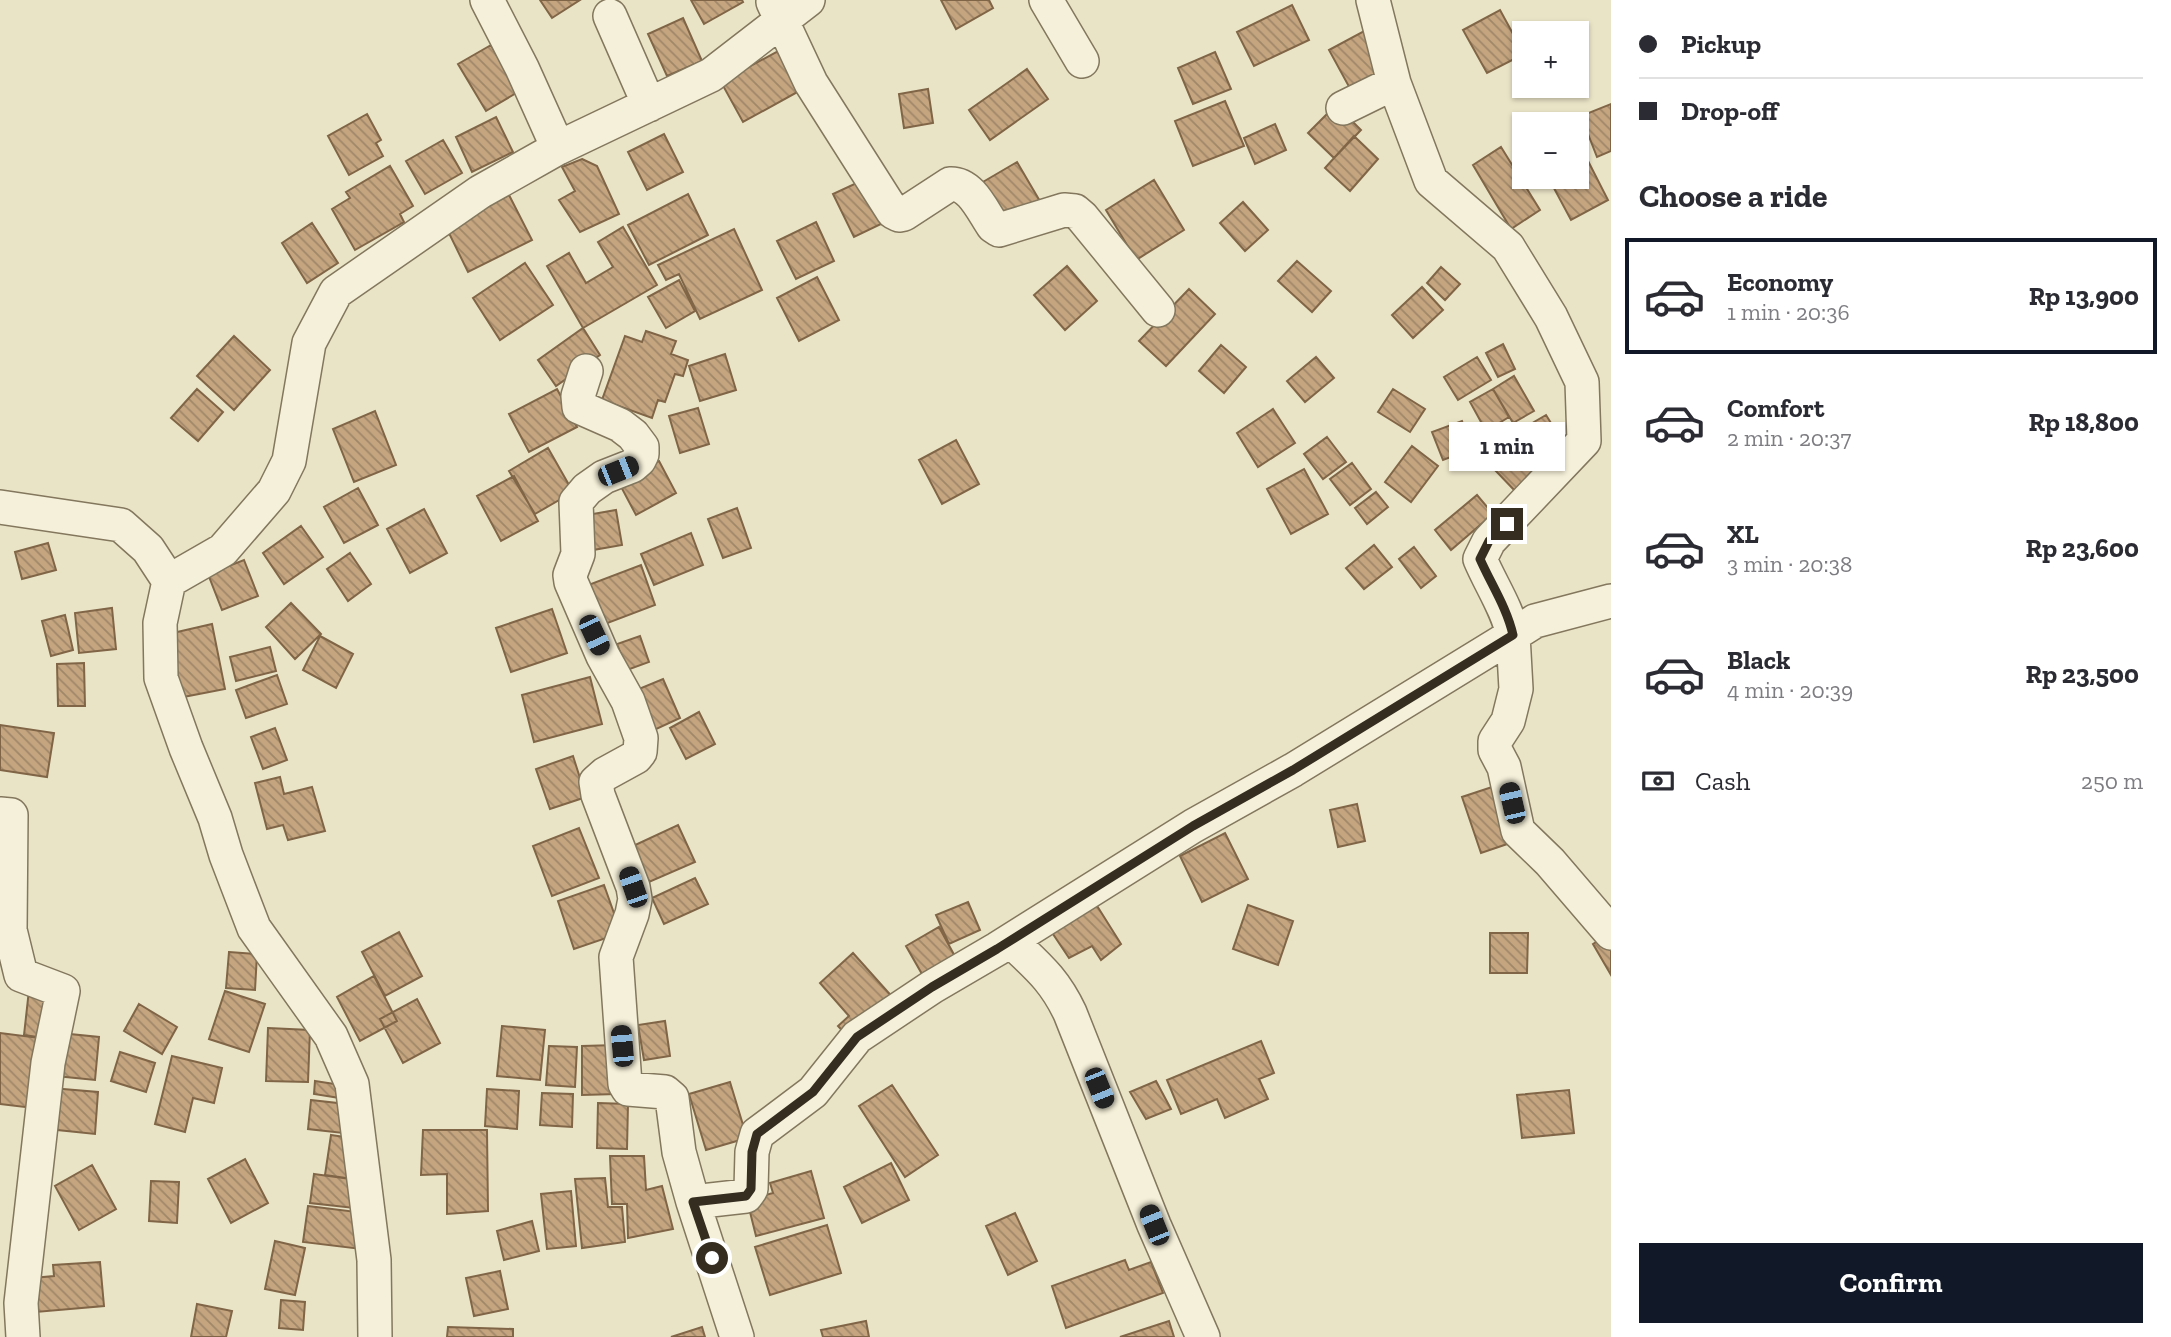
<!DOCTYPE html>
<html lang="en">
<head>
<meta charset="utf-8">
<style>
  body { margin:0; font-family:"Zilla Slab",serif; background:#f7f7f7; color:#2b2b33; height:100vh; display:flex; flex-direction:column; font-size:26px; white-space:nowrap }
  * { box-sizing:border-box; margin:0 }
  p { font-size:23px; color:#7c7c81 }
  .icon { flex:none; width:38px; height:38px; fill:none; stroke:currentColor; stroke-width:2; stroke-linecap:round; stroke-linejoin:round }
  .map { position:relative; flex:1; overflow:hidden }
  .side { display:flex; flex-direction:column; background:#fff; width:560px }
  .side>* { flex:none }
  .banner { display:grid; align-content:center; height:154px; padding:0 28px; background:#fff }
  .buttons { position:absolute; left:1512px; top:21px; display:grid; gap:14px }
  .buttons a { display:grid; place-items:center; width:77px; height:77px; border-radius:0px; background:#fff; box-shadow:0 2px 5px #0004; font-size:35px }
  .end { position:absolute; width:32px; height:32px; margin:-16px; border:9px solid #352d20; background:#fff; box-shadow:0 0 0 4px #fff }
  .from { border-radius:50% }
  .bubble { position:absolute; height:49px; border-radius:0px; background:#fff; box-shadow:0 2px 5px #0004; font-size:23px; font-weight:700; line-height:49px; text-align:center }
  .car { position:absolute; width:21px; height:42px; margin:-21px -10px; border-radius:9px; box-shadow:0 0 5px 2px #0007; background:linear-gradient(#222 24%,#8ab4d8 0 40%,#222 0 76%,#8ab4d8 0 86%,#222 0) }
  .banner b { display:flex; align-items:center; gap:24px; height:66px; font-size:26px }
  .banner b+b { border-top:2px solid #e1e1e2 }
  .banner i { width:18px; height:18px; background:#2b2b33 }
  ul { padding:0; list-style:none }
  li { display:flex; align-items:center; gap:21px; height:116px; margin:0 14px 10px; padding:0 14px; border:4px solid transparent; border-radius:0px }
  li div { flex:1 }
  li b { display:block; font-size:26px }
  li em { font-style:normal; font-weight:700 }
  li.on { border-color:#111827 }
  li>.icon { width:63px; height:63px; stroke-width:1.5 }
  h2 { padding:0 28px; font-size:32px; line-height:84px }
  .pay { display:flex; align-items:center; gap:18px; height:77px; padding:0 28px; font-size:26px }
  .pay p { margin-inline-start:auto }
  .action { display:flex; gap:14px; margin-top:auto; padding:14px 28px }
  .action a { flex:1; height:80px; border-radius:0px; background:#111827; color:#fff; font-size:28px; font-weight:700; line-height:80px; text-align:center }
  main { display:flex; flex:1; min-height:0 }
  .map>svg:first-child { display:block }
</style>
</head>
<body>
<main>
<div class="map">
<svg width="1611" height="1337" viewBox="0 0 1611 1337">
  <defs>
    <pattern id="building-back-hatch" width="6" height="6" patternUnits="userSpaceOnUse" patternTransform="scale(1.75)"><rect width="6" height="6" fill="#c4a580"/><path d="M-1 5l2 2M0 0l6 6M5-1l2 2" fill="none" stroke="#a08768"/></pattern>
  </defs>
  <rect width="100%" height="100%" fill="#eae4c7"/>
  <path fill="url(#building-back-hatch)" stroke="#806546" stroke-width="2" d="M 540,0 L 580,0 L 552,18 Z
    M 691,0 L 742,0 L 743,2 L 704,24 Z
    M 941,0 L 989,0 L 993,8 L 956,29 Z
    M 1292,5 L 1309,40 L 1254,66 L 1237,32 Z
    M 1500,10 L 1524,54 L 1487,73 L 1463,30 Z
    M 683,18 L 702,61 L 667,76 L 648,34 Z
    M 1366,30 L 1390,74 L 1353,94 L 1329,50 Z
    M 491,45 L 518,92 L 486,111 L 458,64 Z
    M 780,50 L 801,90 L 743,122 L 721,82 Z
    M 1215,52 L 1231,89 L 1193,104 L 1178,68 Z
    M 1027,69 L 1048,99 L 990,140 L 969,110 Z
    M 928,89 L 933,123 L 904,128 L 899,94 Z
    M 1225,101 L 1244,146 L 1193,166 L 1175,121 Z
    M 1611,104 L 1611,151 L 1597,157 L 1581,116 Z
    M 1336,105 L 1361,130 L 1334,158 L 1308,133 Z
    M 367,114 L 381,140 L 376,143 L 383,156 L 349,175 L 328,136 Z
    M 496,117 L 513,152 L 472,172 L 456,137 Z
    M 1275,124 L 1286,150 L 1255,164 L 1244,138 Z
    M 664,134 L 683,172 L 647,190 L 628,152 Z
    M 1354,136 L 1378,159 L 1350,191 L 1325,168 Z
    M 443,140 L 462,173 L 425,194 L 406,161 Z
    M 1501,147 L 1540,210 L 1511,229 L 1473,165 Z
    M 1585,155 L 1608,200 L 1571,220 L 1548,177 L 1577,177 L 1577,160 Z
    M 582,159 L 597,166 L 619,214 L 580,232 L 559,200 L 575,191 L 562,167 Z
    M 1017,162 L 1041,203 L 1000,228 L 976,186 Z
    M 390,166 L 413,206 L 400,214 L 404,222 L 355,250 L 332,209 L 350,198 L 346,192 Z
    M 863,180 L 883,223 L 854,237 L 833,194 Z
    M 1154,180 L 1184,230 L 1136,260 L 1106,210 Z
    M 688,194 L 708,235 L 649,265 L 628,225 Z
    M 509,195 L 532,240 L 468,272 L 446,227 Z
    M 1243,202 L 1268,230 L 1245,251 L 1220,223 Z
    M 816,222 L 834,261 L 796,279 L 777,241 Z
    M 312,223 L 338,263 L 307,283 L 282,243 Z
    M 623,227 L 657,285 L 583,328 L 547,266 L 569,253 L 586,283 L 613,267 L 598,242 Z
    M 734,229 L 762,290 L 700,319 L 679,274 L 666,280 L 658,265 Z
    M 1297,261 L 1331,291 L 1312,312 L 1278,281 Z
    M 525,263 L 553,305 L 500,340 L 473,298 Z
    M 1067,266 L 1097,301 L 1065,330 L 1034,295 Z
    M 1441,267 L 1460,284 L 1445,300 L 1427,283 Z
    M 817,277 L 839,320 L 799,341 L 777,298 Z
    M 679,280 L 695,311 L 666,328 L 648,297 Z
    M 1422,287 L 1443,310 L 1413,338 L 1392,315 Z
    M 1189,289 L 1215,314 L 1166,366 L 1139,341 Z
    M 583,328 L 600,355 L 556,386 L 538,360 Z
    M 646,331 L 676,341 L 671,354 L 688,360 L 683,376 L 675,374 L 665,402 L 658,400 L 652,418 L 602,400 L 625,336 L 642,342 Z
    M 234,336 L 270,370 L 234,410 L 197,376 Z
    M 1503,344 L 1515,369 L 1498,377 L 1486,353 Z
    M 1221,345 L 1246,367 L 1224,393 L 1199,371 Z
    M 725,354 L 736,390 L 700,401 L 689,366 Z
    M 1316,357 L 1334,378 L 1305,402 L 1287,381 Z
    M 1477,357 L 1491,380 L 1458,400 L 1444,377 Z
    M 1514,376 L 1534,411 L 1513,423 L 1493,389 Z
    M 197,389 L 223,412 L 198,441 L 171,418 Z
    M 557,389 L 577,427 L 529,452 L 509,414 Z
    M 1393,389 L 1425,409 L 1410,432 L 1378,412 Z
    M 1493,389 L 1509,417 L 1486,431 L 1470,402 Z
    M 698,408 L 709,444 L 680,453 L 669,416 Z
    M 1273,409 L 1295,443 L 1258,467 L 1237,433 Z
    M 375,411 L 396,465 L 354,482 L 333,429 Z
    M 1546,415 L 1564,444 L 1539,459 L 1522,429 Z
    M 1462,421 L 1472,449 L 1443,460 L 1432,432 Z
    M 1327,437 L 1346,462 L 1323,479 L 1304,454 Z
    M 956,440 L 979,484 L 942,504 L 919,460 Z
    M 1412,446 L 1438,466 L 1411,502 L 1385,482 Z
    M 548,448 L 573,492 L 535,514 L 509,471 Z
    M 1514,450 L 1537,474 L 1517,493 L 1494,469 Z
    M 659,461 L 676,493 L 636,515 L 618,481 Z
    M 1352,463 L 1371,489 L 1350,505 L 1330,479 Z
    M 1304,469 L 1328,514 L 1291,534 L 1267,489 Z
    M 514,476 L 538,521 L 501,541 L 477,496 Z
    M 358,488 L 378,525 L 344,543 L 324,507 Z
    M 1376,492 L 1388,507 L 1367,524 L 1355,508 Z
    M 1477,495 L 1493,514 L 1451,550 L 1435,530 Z
    M 737,508 L 751,548 L 723,558 L 708,519 Z
    M 424,509 L 447,553 L 410,573 L 387,529 Z
    M 616,510 L 622,545 L 593,550 L 587,515 Z
    M 301,526 L 323,557 L 284,584 L 263,553 Z
    M 691,533 L 703,565 L 654,585 L 641,554 Z
    M 48,543 L 56,570 L 22,579 L 15,552 Z
    M 1374,545 L 1392,567 L 1364,589 L 1346,568 Z
    M 1414,547 L 1436,576 L 1421,588 L 1399,559 Z
    M 350,553 L 371,584 L 348,601 L 327,569 Z
    M 244,560 L 258,596 L 222,610 L 208,574 Z
    M 641,565 L 655,605 L 597,627 L 583,587 Z
    M 291,603 L 321,634 L 295,659 L 266,627 Z
    M 112,608 L 116,649 L 79,653 L 75,613 Z
    M 552,609 L 567,653 L 511,672 L 496,628 Z
    M 65,615 L 73,650 L 51,656 L 42,621 Z
    M 212,624 L 225,689 L 178,698 L 164,635 Z
    M 320,636 L 353,654 L 336,688 L 303,670 Z
    M 640,636 L 649,662 L 627,670 L 617,644 Z
    M 270,647 L 276,671 L 236,681 L 230,657 Z
    M 84,663 L 85,706 L 58,706 L 57,664 Z
    M 277,675 L 287,704 L 246,718 L 236,690 Z
    M 590,677 L 602,724 L 534,742 L 522,695 Z
    M 663,679 L 680,718 L 652,731 L 634,691 Z
    M 699,712 L 715,744 L 686,759 L 670,728 Z
    M 0,725 L 54,733 L 47,777 L 0,770 Z
    M 275,728 L 287,760 L 263,769 L 251,737 Z
    M 573,756 L 586,797 L 550,809 L 536,769 Z
    M 280,777 L 284,794 L 312,787 L 325,831 L 288,840 L 283,825 L 267,829 L 255,783 Z
    M 1498,785 L 1516,841 L 1481,853 L 1462,797 Z
    M 1357,804 L 1365,841 L 1338,847 L 1330,810 Z
    M 678,825 L 695,862 L 649,882 L 633,846 Z
    M 579,828 L 599,878 L 552,896 L 533,846 Z
    M 1225,833 L 1248,879 L 1202,902 L 1180,856 Z
    M 695,878 L 708,904 L 664,924 L 652,898 Z
    M 604,885 L 621,933 L 574,949 L 558,901 Z
    M 1094,901 L 1121,944 L 1101,960 L 1092,946 L 1069,958 L 1049,928 Z
    M 968,902 L 980,930 L 949,944 L 936,915 Z
    M 1248,905 L 1293,921 L 1278,965 L 1233,949 Z
    M 939,927 L 958,962 L 926,981 L 906,946 Z
    M 399,932 L 422,976 L 385,996 L 362,952 Z
    M 1490,933 L 1528,933 L 1527,973 L 1490,973 Z
    M 1610,933 L 1611,935 L 1611,975 L 1593,944 Z
    M 229,952 L 257,954 L 255,990 L 226,988 Z
    M 853,953 L 895,1000 L 851,1040 L 838,1026 L 849,1016 L 820,983 Z
    M 374,976 L 397,1021 L 360,1041 L 337,997 Z
    M 29,990 L 57,994 L 51,1039 L 24,1035 Z
    M 225,991 L 265,1004 L 249,1052 L 209,1039 Z
    M 417,999 L 440,1043 L 403,1063 L 380,1019 Z
    M 139,1004 L 177,1027 L 162,1054 L 124,1031 Z
    M 665,1021 L 670,1056 L 644,1060 L 638,1025 Z
    M 502,1026 L 545,1030 L 540,1080 L 497,1076 Z
    M 268,1028 L 310,1030 L 308,1082 L 266,1081 Z
    M 0,1033 L 40,1038 L 33,1108 L 0,1104 Z
    M 60,1033 L 99,1037 L 95,1080 L 56,1076 Z
    M 1261,1041 L 1274,1073 L 1259,1079 L 1268,1099 L 1225,1118 L 1217,1099 L 1181,1114 L 1167,1080 Z
    M 617,1045 L 617,1094 L 582,1095 L 582,1046 Z
    M 549,1046 L 577,1047 L 575,1087 L 546,1085 Z
    M 120,1052 L 155,1063 L 146,1092 L 111,1081 Z
    M 172,1056 L 222,1068 L 214,1103 L 193,1098 L 185,1132 L 155,1124 Z
    M 315,1081 L 348,1086 L 346,1099 L 314,1094 Z
    M 1156,1081 L 1171,1109 L 1146,1119 L 1130,1092 Z
    M 730,1082 L 747,1138 L 706,1150 L 689,1094 Z
    M 892,1085 L 938,1155 L 905,1177 L 859,1106 Z
    M 51,1088 L 98,1092 L 95,1134 L 48,1129 Z
    M 487,1089 L 519,1091 L 517,1129 L 485,1126 Z
    M 1569,1090 L 1574,1133 L 1522,1138 L 1517,1095 Z
    M 542,1093 L 573,1094 L 572,1127 L 540,1125 Z
    M 311,1100 L 346,1104 L 343,1133 L 308,1129 Z
    M 598,1103 L 628,1104 L 627,1149 L 597,1148 Z
    M 423,1130 L 487,1130 L 488,1211 L 447,1214 L 447,1174 L 421,1175 Z
    M 331,1135 L 359,1139 L 353,1179 L 325,1175 Z
    M 610,1156 L 644,1156 L 646,1190 L 662,1186 L 673,1229 L 628,1238 L 627,1204 L 612,1204 Z
    M 245,1159 L 268,1203 L 231,1223 L 208,1179 Z
    M 891,1163 L 909,1200 L 862,1223 L 844,1187 Z
    M 92,1165 L 116,1209 L 79,1230 L 55,1186 Z
    M 811,1171 L 824,1218 L 756,1236 L 747,1200 L 773,1193 L 770,1183 Z
    M 314,1174 L 358,1180 L 354,1208 L 310,1203 Z
    M 605,1178 L 608,1207 L 622,1207 L 625,1242 L 582,1248 L 575,1179 Z
    M 151,1181 L 179,1182 L 177,1223 L 149,1221 Z
    M 571,1191 L 576,1246 L 547,1249 L 541,1194 Z
    M 308,1206 L 365,1213 L 361,1249 L 303,1242 Z
    M 1015,1213 L 1037,1261 L 1008,1275 L 986,1226 Z
    M 532,1221 L 539,1251 L 504,1260 L 497,1231 Z
    M 827,1225 L 841,1273 L 770,1295 L 755,1247 Z
    M 275,1241 L 305,1248 L 295,1295 L 265,1289 Z
    M 1125,1260 L 1129,1270 L 1151,1262 L 1163,1293 L 1066,1328 L 1052,1286 Z
    M 100,1262 L 104,1306 L 36,1312 L 33,1278 L 54,1276 L 53,1265 Z
    M 500,1271 L 508,1309 L 474,1316 L 466,1278 Z
    M 281,1300 L 305,1302 L 303,1330 L 279,1328 Z
    M 197,1304 L 232,1311 L 226,1337 L 191,1337 Z
    M 866,1321 L 869,1337 L 823,1337 L 821,1330 Z
    M 1169,1321 L 1174,1337 L 1120,1337 Z
    M 448,1327 L 513,1329 L 513,1337 L 447,1337 Z
    M 702,1327 L 705,1337 L 671,1337 Z"/>
  <g fill="none" stroke-linecap="round" stroke-linejoin="round">
    <defs>
      <path id="minor" d="M 487,0 L 522,68 L 558,148
        M 1046,0 L 1082,61
        M 773,2 L 811,83 L 893,212 L 899,215 L 904,214 L 950,184 C 971,183 982,210 993,226 L 999,230 L 1064,210 L 1075,211 L 1082,217 L 1158,310
        M 610,16 L 649,105
        M 1343,108 L 1394,83
        M 586,371 L 578,396 L 579,407 L 620,425 L 633,435 L 642,447 L 642,454 L 639,460 L 632,466 L 604,477 L 587,489 L 576,502 L 578,554 L 570,575 L 571,582 L 603,656 L 628,701 L 641,738 L 640,752 L 636,757 L 605,774 L 596,782 L 598,795 L 633,887 L 635,899 L 632,914 L 616,957 L 625,1084 L 628,1089 L 665,1092 L 672,1098 L 679,1152 L 693,1202
        M 0,507 L 121,525 L 148,549 L 169,581 L 160,623 L 161,678 L 186,748 L 215,818 L 226,855 L 254,928 L 331,1036 L 352,1084 L 374,1260 L 375,1337
        M 169,581 L 223,550 L 274,491 L 289,461 L 309,343 L 336,292 L 480,192 L 558,148 L 711,75 L 808,0
        M 1611,601 L 1535,621 L 1513,635 L 1516,689 L 1508,721 L 1495,741 L 1495,750 L 1504,767 L 1518,831 L 1550,862 L 1611,933
        M 0,814 L 11,815 L 10,930 L 21,975 L 63,991 L 48,1063 L 21,1303 L 23,1337
        M 1011,941 C 1037,966 1054,979 1070,1013 L 1154,1225 L 1203,1337
        M 737,1337 L 693,1202 L 746,1196 L 751,1189 L 752,1152 L 757,1134 L 813,1092 L 857,1037 L 932,987 L 997,949 L 1193,826 L 1293,770 L 1513,635 C 1507,608 1491,585 1480,559 L 1489,541 L 1584,441 L 1582,382 L 1551,317 L 1508,247 L 1431,181 L 1394,83 L 1373,0"/>
    </defs>
    <use href="#minor" stroke="#83775e" stroke-width="36"/>
    <use href="#minor" stroke="#f5f0d9" stroke-width="33"/>
  </g>
  <g fill="none" stroke-linecap="round" stroke-linejoin="round">
    <path stroke="#352d20" stroke-width="9" d="M 712,1258 L 693,1202 L 746,1196 L 751,1189 L 752,1152 L 757,1134 L 813,1092 L 857,1037 L 932,987 L 997,949 L 1193,826 L 1293,770 L 1513,635 C 1507,608 1491,584 1480,559 L 1489,541 L 1507,524"/>
  </g>
</svg>
<div class="buttons">
<a>+</a>
<a>−</a>
</div>
<i class="end from" style="left:712px;top:1258px"></i>
<i class="end" style="left:1507px;top:524px"></i>
<div class="bubble" style="left:1449px;top:422px;width:116px">1 min</div>
<i class="car" style="left:618px;top:471px;rotate:68deg"></i>
<i class="car" style="left:594px;top:635px;rotate:155deg"></i>
<i class="car" style="left:1512px;top:803px;rotate:347deg"></i>
<i class="car" style="left:633px;top:887px;rotate:341deg"></i>
<i class="car" style="left:622px;top:1046px;rotate:355deg"></i>
<i class="car" style="left:1099px;top:1088px;rotate:158deg"></i>
<i class="car" style="left:1154px;top:1225px;rotate:338deg"></i>
</div>
<section class="side">
<div class="banner">
<b><i class="from"></i>Pickup</b>
<b><i></i>Drop-off</b>
</div>
<h2>Choose a ride</h2>
<ul>
<li class="on"><svg class="icon" aria-label="car" viewBox="0 0 24 24"><path d="M5 17H2v-5l4-1 3-4h7l3 4 3 1v5h-3M9 17h6M6 11h13"/><circle cx="7" cy="17" r="2"/><circle cx="17" cy="17" r="2"/></svg><div><b>Economy</b><p>1 min · 20:36</p></div><em>Rp 13,900</em></li>
<li><svg class="icon" aria-label="car" viewBox="0 0 24 24"><path d="M5 17H2v-5l4-1 3-4h7l3 4 3 1v5h-3M9 17h6M6 11h13"/><circle cx="7" cy="17" r="2"/><circle cx="17" cy="17" r="2"/></svg><div><b>Comfort</b><p>2 min · 20:37</p></div><em>Rp 18,800</em></li>
<li><svg class="icon" aria-label="car" viewBox="0 0 24 24"><path d="M5 17H2v-5l4-1 3-4h7l3 4 3 1v5h-3M9 17h6M6 11h13"/><circle cx="7" cy="17" r="2"/><circle cx="17" cy="17" r="2"/></svg><div><b>XL</b><p>3 min · 20:38</p></div><em>Rp 23,600</em></li>
<li><svg class="icon" aria-label="car" viewBox="0 0 24 24"><path d="M5 17H2v-5l4-1 3-4h7l3 4 3 1v5h-3M9 17h6M6 11h13"/><circle cx="7" cy="17" r="2"/><circle cx="17" cy="17" r="2"/></svg><div><b>Black</b><p>4 min · 20:39</p></div><em>Rp 23,500</em></li>
</ul>
<div class="pay"><svg class="icon" aria-label="cash" viewBox="0 0 24 24"><path d="M3 7h18v10H3z"/><circle cx="12" cy="12" r="2"/></svg>Cash<p>250 m</p></div>
<div class="action"><a>Confirm</a></div>
</section>
</main>
</body>
</html>
